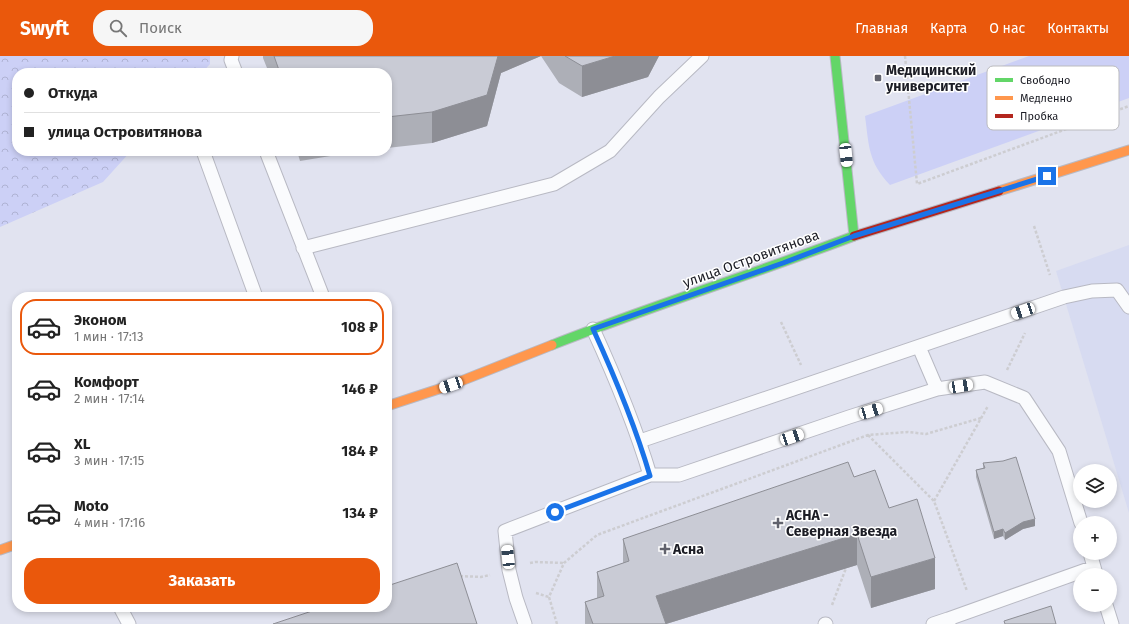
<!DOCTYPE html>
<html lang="ru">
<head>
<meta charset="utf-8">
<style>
  body { margin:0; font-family:"Fira Sans",sans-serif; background:#f6f6f6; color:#222; height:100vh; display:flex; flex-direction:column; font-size:15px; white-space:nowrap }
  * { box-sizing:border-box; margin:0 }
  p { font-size:13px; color:#767676 }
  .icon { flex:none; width:22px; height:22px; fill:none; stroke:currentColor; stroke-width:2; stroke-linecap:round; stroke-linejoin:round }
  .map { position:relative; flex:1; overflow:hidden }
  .details { position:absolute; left:12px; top:236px; width:380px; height:320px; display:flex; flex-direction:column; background:#fff; border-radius:16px; box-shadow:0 2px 6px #0003 }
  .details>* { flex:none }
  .banner { position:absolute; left:12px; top:12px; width:380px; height:88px; border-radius:16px; box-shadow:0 2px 6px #0003; display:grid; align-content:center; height:88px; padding:0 12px; background:#fff }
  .buttons { position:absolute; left:1073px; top:408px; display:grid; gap:8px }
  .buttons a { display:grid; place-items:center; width:44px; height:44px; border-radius:50%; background:#fff; box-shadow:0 2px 6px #0003; font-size:20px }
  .end { position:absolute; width:18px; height:18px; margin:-9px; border:5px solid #1a73e8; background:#fff; box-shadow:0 0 0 2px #fff }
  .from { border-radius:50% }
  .car { position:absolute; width:12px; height:24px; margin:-12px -6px; border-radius:5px; box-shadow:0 0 3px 1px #0007; background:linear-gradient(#fff 24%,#345 0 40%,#fff 0 76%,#345 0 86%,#fff 0) }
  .banner b { display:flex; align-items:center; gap:14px; height:38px; font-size:15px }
  .banner b+b { border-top:1px solid #e0e0e0 }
  .banner i { width:10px; height:10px; background:#222 }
  ul { padding:7px 0 0; list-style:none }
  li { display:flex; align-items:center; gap:12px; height:56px; margin:0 8px 6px; padding:0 4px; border:2px solid transparent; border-radius:16px }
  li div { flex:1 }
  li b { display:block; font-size:15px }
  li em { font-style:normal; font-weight:700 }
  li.selected { border-color:#ea580c }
  li>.icon { width:36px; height:36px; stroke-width:1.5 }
  .cta { display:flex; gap:8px; margin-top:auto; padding:8px 12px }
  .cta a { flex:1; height:46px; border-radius:16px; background:#ea580c; color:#fff; font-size:16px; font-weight:700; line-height:46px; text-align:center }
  header { display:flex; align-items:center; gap:24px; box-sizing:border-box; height:56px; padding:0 20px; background:#ea580c; color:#fff }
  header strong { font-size:19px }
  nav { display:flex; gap:22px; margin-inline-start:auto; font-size:14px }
  .search { width:280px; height:36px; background:#f6f6f6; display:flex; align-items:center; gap:10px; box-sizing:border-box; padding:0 14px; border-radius:16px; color:#767676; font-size:15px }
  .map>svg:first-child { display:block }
</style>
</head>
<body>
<header>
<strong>Swyft</strong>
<div class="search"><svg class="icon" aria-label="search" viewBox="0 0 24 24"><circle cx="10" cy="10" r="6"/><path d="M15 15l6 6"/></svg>Поиск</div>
<nav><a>Главная</a><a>Карта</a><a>О нас</a><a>Контакты</a></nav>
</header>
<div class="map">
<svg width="1129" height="568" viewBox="0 0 1129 568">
  <defs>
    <pattern id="park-crowns" width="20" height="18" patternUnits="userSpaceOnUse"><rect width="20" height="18" fill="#ccd0f6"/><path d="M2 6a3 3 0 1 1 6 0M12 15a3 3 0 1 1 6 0" fill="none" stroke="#afb2d3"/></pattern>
  </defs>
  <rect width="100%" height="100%" fill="#e1e3f0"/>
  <path fill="#d7dbf1" d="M 1129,189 L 1129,457 L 1056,215 Z"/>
  <path fill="#ccd0f6" d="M 1029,0 L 1129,0 L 1129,42 L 890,129 C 868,106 869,89 865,60 Z"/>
  <path fill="url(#park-crowns)" d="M 0,0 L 210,0 L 210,8 L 202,17 L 17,17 L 17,95 L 131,95 L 103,126 L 0,171 Z"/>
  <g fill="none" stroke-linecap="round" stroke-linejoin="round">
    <defs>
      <path id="lane" d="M 232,0 L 231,4 L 236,17
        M 203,95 L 256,241
        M 266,95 L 323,241
        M 303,192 L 554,128 L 610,95 L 659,41 L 702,0
        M 593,273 C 615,321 635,369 650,419
        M 919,291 L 937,333
        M 640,385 L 1064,241 L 1092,235 L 1117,234 L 1129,251
        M 1090,497 L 1096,518
        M 1106,549 L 1112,568
        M 120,551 L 129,568
        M 948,563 L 1094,511
        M 525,568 L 516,542 L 509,514 L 505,475 L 650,419 L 679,419 L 849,361 L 937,333 L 985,326 L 1024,342 L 1059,395 L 1081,467
        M 825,568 L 826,568
        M 933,568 L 948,563 L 949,568"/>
      <path id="fast" d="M 835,0 L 854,180
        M 552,289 C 651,250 754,218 854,180"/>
      <path id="slow" d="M 999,135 L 1129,94
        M 387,350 L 451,329 L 552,289
        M 0,494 L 17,488"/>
      <path id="jam" d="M 854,180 L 999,135"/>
    </defs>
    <use href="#lane" stroke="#b8b9c3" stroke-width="15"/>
    <use href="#fast" stroke="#b8b9c3" stroke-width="11"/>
    <use href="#slow" stroke="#b8b9c3" stroke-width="11"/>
    <use href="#jam" stroke="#b8b9c3" stroke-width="11"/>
    <path stroke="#cdcdd1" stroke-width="2.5" stroke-dasharray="3 2" stroke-linecap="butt" d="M 905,0 L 917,128 L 1129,50
      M 1034,170 L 1050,219
      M 781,266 L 801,309
      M 1007,314 L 1025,277
      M 868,379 L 934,445 L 967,535
      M 934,445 L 988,350
      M 530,507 L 535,506 L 564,507
      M 460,520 L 481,521 L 490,519
      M 536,537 L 549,541
      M 832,549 L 846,512
      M 557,568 L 549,541 L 564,507 L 597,479 L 868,379 L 908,376 L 926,378 L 981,362"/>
    <use href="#lane" stroke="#fafbfd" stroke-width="13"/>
    <use href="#fast" stroke="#63d668" stroke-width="9"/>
    <use href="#slow" stroke="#ff974d" stroke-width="9"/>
    <use href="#jam" stroke="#b3261e" stroke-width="9"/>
  </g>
  <path fill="#adafb7" d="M 263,0 L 659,0 L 648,21 L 582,41 L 559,27 L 541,0 L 501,17 L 487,70 L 432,87 L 387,92 L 387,17 L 269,17 L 263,2 Z
    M 297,95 L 361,95 L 300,105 Z
    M 983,407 L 1035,470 L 1023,473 L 1005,484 L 1003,480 L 994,483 L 976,421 L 976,414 L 983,412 Z
    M 854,421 L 889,452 L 935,533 L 871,552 L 857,509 L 666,568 L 585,568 L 585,546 L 597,542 L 597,516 L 623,507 L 623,483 Z"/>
  <path fill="#8d8e95" d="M 498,0 L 541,0 L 501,17 L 487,70 L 432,87 L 432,56 Z
    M 615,0 L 659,0 L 648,21 L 582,41 L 582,10 Z
    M 1035,463 L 1035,470 L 1023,473 L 1005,484 L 1005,477 L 1023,466 Z
    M 1003,473 L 1003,480 L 994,483 L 994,476 Z
    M 857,478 L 857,509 L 666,568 L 656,540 Z
    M 935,502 L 935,533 L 871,552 L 871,521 Z"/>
  <path fill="#c9cbd5" stroke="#8d8e95" d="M 274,0 L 498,0 L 487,39 L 432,56 L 387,61 L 387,17 L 280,17 Z
    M 565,0 L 615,0 L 582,10 Z
    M 1016,401 L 1035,463 L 1023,466 L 1005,477 L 1003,473 L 994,476 L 976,414 L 985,412 L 983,407 L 1003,405 Z
    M 848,406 L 854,421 L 875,414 L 889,452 L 917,443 L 935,502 L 871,521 L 857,478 L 656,540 L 666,568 L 593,568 L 585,546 L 604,540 L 597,516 L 629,505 L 623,483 Z
    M 457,507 L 477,568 L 273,568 L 324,551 L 387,551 L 387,530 Z
    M 1051,550 L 1056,568 L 1005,568 L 1004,565 Z"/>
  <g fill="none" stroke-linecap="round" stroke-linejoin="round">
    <path stroke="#1a73e8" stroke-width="5" d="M 555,456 L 650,420 C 635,369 615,321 593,273 L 783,207 L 854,180 L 1047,120"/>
  </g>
  <g fill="#61626c" stroke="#fff" stroke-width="1.5">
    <rect x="874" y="18" width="8" height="8" rx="2"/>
    <path d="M776 461h4v4h4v4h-4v4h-4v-4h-4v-4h4z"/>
    <path d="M663 487h4v4h4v4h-4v4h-4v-4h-4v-4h4z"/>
  </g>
  <g text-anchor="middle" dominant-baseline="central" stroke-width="3" stroke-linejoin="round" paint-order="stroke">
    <g font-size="14" font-weight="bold" fill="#1c1d25" stroke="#fff" text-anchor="start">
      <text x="886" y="14">Медицинский<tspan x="886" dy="16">университет</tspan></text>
      <text x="786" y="459">АСНА -<tspan x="786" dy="16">Северная Звезда</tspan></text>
      <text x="673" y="493">Асна</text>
    </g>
    <g font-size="14" fill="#1c1d25" stroke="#fff">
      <text transform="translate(751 203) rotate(-20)">улица Островитянова</text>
    </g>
  </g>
  <rect x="987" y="10" width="132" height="64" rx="6" fill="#fff" stroke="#bbbbbe" stroke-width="1"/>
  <rect x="995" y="22" width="18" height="4" fill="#63d668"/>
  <rect x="995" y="40" width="18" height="4" fill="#ff974d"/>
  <rect x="995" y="58" width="18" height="4" fill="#b3261e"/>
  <g font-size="11" fill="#1c1d25">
    <text x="1020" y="28">Свободно</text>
    <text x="1020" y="46">Медленно</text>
    <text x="1020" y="64">Пробка</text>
  </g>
</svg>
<div class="buttons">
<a><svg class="icon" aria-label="layers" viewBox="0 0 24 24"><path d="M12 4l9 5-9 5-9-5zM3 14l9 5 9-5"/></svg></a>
<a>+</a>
<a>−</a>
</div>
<i class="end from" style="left:555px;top:456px"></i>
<i class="end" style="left:1047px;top:120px"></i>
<i class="car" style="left:846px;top:99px;rotate:174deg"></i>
<i class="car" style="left:1023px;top:255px;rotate:251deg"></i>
<i class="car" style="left:451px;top:329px;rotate:251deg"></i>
<i class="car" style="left:961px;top:330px;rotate:81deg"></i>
<i class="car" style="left:871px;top:355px;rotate:73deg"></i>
<i class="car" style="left:792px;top:381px;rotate:71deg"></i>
<i class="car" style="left:508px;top:501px;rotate:354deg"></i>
<div class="banner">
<b><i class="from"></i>Откуда</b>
<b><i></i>улица Островитянова</b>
</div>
<section class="details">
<ul>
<li class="selected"><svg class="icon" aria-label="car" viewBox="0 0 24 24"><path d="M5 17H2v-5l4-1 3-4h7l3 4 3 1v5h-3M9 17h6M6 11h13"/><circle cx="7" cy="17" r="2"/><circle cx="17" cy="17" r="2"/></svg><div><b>Эконом</b><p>1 мин · 17:13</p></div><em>108 ₽</em></li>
<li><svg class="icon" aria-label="car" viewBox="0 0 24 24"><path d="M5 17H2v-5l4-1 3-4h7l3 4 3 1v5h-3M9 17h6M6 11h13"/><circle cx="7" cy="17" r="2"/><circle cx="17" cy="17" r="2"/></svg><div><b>Комфорт</b><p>2 мин · 17:14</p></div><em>146 ₽</em></li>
<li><svg class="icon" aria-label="car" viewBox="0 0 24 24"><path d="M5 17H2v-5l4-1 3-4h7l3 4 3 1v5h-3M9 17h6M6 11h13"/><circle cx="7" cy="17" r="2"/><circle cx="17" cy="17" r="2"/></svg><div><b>XL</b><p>3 мин · 17:15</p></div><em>184 ₽</em></li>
<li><svg class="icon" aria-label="car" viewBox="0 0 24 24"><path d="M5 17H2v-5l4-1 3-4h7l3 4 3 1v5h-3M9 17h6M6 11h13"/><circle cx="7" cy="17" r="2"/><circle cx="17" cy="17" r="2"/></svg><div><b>Moto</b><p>4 мин · 17:16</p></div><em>134 ₽</em></li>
</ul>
<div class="cta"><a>Заказать</a></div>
</section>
</div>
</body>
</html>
